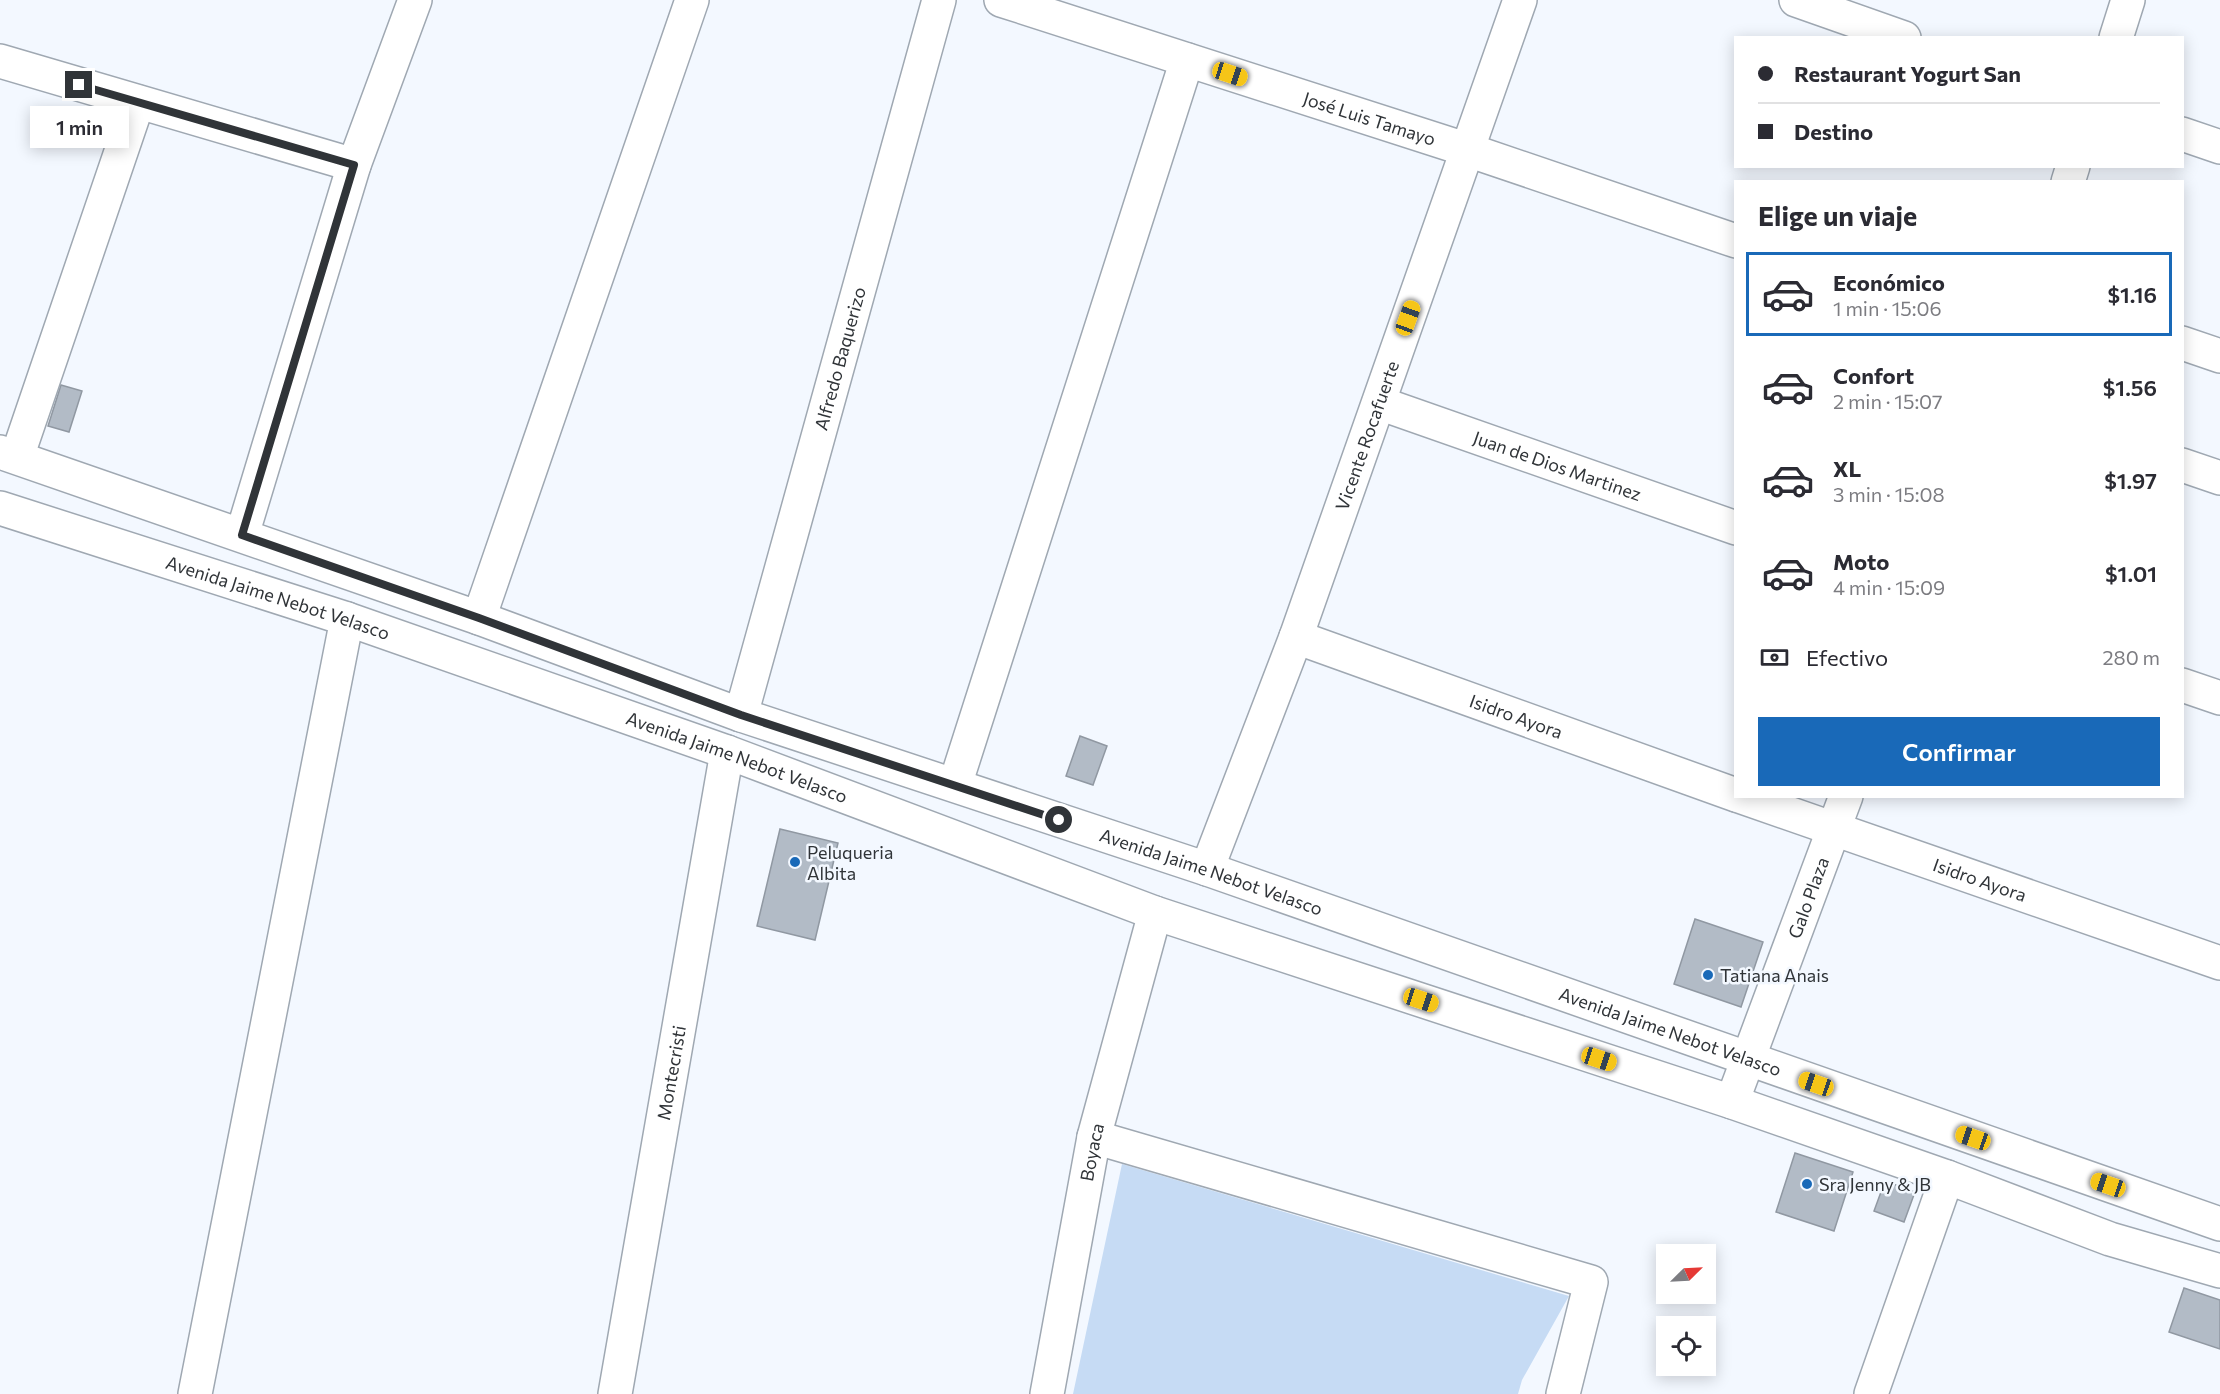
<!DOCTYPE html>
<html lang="es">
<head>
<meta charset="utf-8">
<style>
  body { margin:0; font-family:Commissioner,sans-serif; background:#f2f2f3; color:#2b2b33; height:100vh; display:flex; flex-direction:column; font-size:22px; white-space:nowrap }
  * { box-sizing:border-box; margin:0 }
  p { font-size:20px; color:#7c7c81 }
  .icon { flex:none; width:33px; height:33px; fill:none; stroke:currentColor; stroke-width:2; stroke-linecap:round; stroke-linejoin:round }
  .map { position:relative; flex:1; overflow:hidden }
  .drawer { position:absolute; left:1734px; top:180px; width:450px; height:618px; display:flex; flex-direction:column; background:#fff; border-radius:0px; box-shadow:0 3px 15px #0003 }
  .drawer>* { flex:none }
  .guide { position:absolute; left:1734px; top:36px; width:450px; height:132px; border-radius:0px; box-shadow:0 3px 15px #0003; display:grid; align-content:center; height:132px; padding:0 24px; background:#fff }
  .needle { width:39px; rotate:66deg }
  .tools { position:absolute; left:1656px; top:1244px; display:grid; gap:12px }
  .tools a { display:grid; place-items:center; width:60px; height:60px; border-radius:0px; background:#fff; box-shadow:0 3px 15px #0003; font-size:30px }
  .end { position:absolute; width:27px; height:27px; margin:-14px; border:8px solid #303438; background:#fff; box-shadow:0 0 0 3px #fff }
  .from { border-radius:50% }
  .bubble { position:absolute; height:42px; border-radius:0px; background:#fff; box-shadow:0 3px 15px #0003; font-size:20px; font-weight:600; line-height:42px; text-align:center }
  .car { position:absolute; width:18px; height:36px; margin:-18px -9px; border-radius:8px; box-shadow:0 0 4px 2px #0007; background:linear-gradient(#f5c518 24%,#345 0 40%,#f5c518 0 76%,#345 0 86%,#f5c518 0) }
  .guide b { display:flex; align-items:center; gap:21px; height:57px; font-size:22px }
  .guide b+b { border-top:2px solid #e1e1e2 }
  .guide i { width:15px; height:15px; background:#2b2b33 }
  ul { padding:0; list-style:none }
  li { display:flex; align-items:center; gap:18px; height:84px; margin:0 12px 9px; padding:0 12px; border:3px solid transparent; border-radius:0px }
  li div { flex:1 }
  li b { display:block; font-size:22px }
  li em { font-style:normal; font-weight:600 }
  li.current { border-color:#1969b8 }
  li>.icon { width:54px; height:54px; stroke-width:1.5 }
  h2 { padding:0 24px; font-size:27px; line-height:72px }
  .pay { display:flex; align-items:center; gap:15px; height:66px; padding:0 24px; font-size:22px }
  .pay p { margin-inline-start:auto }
  .action { display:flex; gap:12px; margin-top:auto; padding:12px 24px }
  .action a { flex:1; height:69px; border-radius:0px; background:#1969b8; color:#fff; font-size:24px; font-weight:600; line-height:69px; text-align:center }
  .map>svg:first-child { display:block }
</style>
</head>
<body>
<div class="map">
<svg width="2220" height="1394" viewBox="0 0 2220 1394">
  <rect width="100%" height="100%" fill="#f3f8ff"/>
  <path fill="#c6dbf4" d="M 1122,1164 L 1569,1296 L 1522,1380 L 1518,1394 L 1073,1394 Z"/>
  <path fill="#b2bbc6" stroke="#9098a2" stroke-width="1.5" d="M 61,385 L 82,391 L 69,432 L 48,426 Z
    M 1080,736 L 1107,746 L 1093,785 L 1066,776 Z
    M 780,829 L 838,843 L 815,940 L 757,926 Z
    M 1695,919 L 1763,942 L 1741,1007 L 1674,984 Z
    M 1795,1153 L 1853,1172 L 1834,1231 L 1776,1212 Z
    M 1885,1181 L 1915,1192 L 1904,1222 L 1874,1211 Z
    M 2184,1288 L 2220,1300 L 2220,1349 L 2169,1332 Z"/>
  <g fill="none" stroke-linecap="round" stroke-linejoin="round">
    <defs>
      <g id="minor">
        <path id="s1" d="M 1001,0 L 1468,150 L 1736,241"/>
        <path d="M 1796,0 L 1904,38"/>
        <path d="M 2116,38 L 2128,0"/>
        <path d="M 0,61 L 354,165"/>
        <path d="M 2182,134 L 2220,147"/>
        <path d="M 2068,182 L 2073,166"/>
        <path d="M 2182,343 L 2220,356"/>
        <path id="s2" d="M 1379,403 L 1736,528"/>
        <path d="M 17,457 L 138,102"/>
        <path d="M 2182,465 L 2220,478"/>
        <path d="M 242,535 L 354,165 L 415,0"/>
        <path d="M 479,618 L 692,0"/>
        <path id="s3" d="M 1296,637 L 1736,795"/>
        <path d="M 2182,685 L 2220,698"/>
        <path id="s4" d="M 741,715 L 939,0"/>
        <path d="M 955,785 L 1187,60"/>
        <path id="s5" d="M 1739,796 L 2220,963"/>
        <path id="s6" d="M 1207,869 L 1296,637 L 1520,0"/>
        <path id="s7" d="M 1732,1102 L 1846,796"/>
        <path d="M 1094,1137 L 1591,1282 L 1563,1394"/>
        <path d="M 195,1394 L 347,619"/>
        <path id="s8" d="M 615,1394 L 727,752"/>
        <path id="s9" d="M 1047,1394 L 1094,1137 L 1155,913"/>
        <path d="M 1871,1394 L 1947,1177"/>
      </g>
      <g id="major">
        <path id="s10" d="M 0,452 L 479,618 L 741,715 L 1207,869 L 2220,1224"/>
        <path id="s11" d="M 0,508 L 347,619 L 727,752 L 1155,913 L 1732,1102 L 1947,1177 L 2110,1239 L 2220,1271"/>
      </g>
    </defs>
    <use href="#minor" stroke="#9fa8b2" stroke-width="36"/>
    <use href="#major" stroke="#9fa8b2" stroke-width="36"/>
    <use href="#minor" stroke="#fff" stroke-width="33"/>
    <use href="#major" stroke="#fff" stroke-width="33"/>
  </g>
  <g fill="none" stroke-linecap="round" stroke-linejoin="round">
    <path stroke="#303438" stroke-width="8" d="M 79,85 L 354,165 L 242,535 L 479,618 L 741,715 L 1059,820"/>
  </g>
  <g fill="#1969b8" stroke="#f3f8ff" stroke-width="2">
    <circle cx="795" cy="862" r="6"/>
    <circle cx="1708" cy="975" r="6"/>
    <circle cx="1807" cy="1184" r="6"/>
  </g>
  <g text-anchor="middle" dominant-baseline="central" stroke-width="5" stroke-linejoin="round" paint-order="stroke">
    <g font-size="18" fill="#303438" stroke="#f3f8ff">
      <text stroke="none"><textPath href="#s1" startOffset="387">José Luis Tamayo</textPath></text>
      <text stroke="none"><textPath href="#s4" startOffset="370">Alfredo Baquerizo</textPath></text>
      <text stroke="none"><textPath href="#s6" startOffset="462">Vicente Rocafuerte</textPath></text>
      <text stroke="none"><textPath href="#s2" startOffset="189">Juan de Dios Martinez</textPath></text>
      <text stroke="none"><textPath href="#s11" startOffset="292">Avenida Jaime Nebot Velasco</textPath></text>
      <text stroke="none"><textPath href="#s3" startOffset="234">Isidro Ayora</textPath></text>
      <text stroke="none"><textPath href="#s11" startOffset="778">Avenida Jaime Nebot Velasco</textPath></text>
      <text stroke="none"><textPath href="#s10" startOffset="1282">Avenida Jaime Nebot Velasco</textPath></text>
      <text stroke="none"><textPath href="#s5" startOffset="255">Isidro Ayora</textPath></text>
      <text stroke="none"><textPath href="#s7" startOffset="218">Galo Plaza</textPath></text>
      <text stroke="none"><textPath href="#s10" startOffset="1768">Avenida Jaime Nebot Velasco</textPath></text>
      <text stroke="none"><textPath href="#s8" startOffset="326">Montecristi</textPath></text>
      <text stroke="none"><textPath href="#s9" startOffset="246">Boyaca</textPath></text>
    </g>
    <g font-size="18" fill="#303438" stroke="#f3f8ff" text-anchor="start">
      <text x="807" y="852">Peluqueria<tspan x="807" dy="21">Albita</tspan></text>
      <text x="1720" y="975">Tatiana Anais</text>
      <text x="1819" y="1184">Sra Jenny &amp; JB</text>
    </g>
  </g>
</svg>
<div class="tools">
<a><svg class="needle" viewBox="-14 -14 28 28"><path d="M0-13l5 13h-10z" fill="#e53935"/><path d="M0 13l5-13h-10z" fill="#7c7c81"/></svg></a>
<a><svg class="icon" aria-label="locate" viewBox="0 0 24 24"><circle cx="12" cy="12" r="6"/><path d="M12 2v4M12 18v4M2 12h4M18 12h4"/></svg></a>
</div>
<i class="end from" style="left:1059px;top:820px"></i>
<i class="end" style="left:79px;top:85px"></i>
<div class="bubble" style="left:30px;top:106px;width:99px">1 min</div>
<i class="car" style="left:1230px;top:74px;rotate:108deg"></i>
<i class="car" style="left:1408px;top:318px;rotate:20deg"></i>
<i class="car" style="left:1421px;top:1000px;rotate:108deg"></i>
<i class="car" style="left:1599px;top:1059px;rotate:108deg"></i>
<i class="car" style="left:1816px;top:1084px;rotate:289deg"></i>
<i class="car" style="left:1973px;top:1138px;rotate:289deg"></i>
<i class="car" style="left:2108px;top:1185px;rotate:289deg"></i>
<div class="guide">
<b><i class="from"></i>Restaurant Yogurt San</b>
<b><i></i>Destino</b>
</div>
<section class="drawer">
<h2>Elige un viaje</h2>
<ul>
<li class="current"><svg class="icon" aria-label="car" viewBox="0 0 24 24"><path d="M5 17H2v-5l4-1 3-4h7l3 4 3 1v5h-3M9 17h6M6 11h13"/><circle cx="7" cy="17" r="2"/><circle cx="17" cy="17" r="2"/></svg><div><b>Económico</b><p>1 min · 15:06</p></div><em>$1.16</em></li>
<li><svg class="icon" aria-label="car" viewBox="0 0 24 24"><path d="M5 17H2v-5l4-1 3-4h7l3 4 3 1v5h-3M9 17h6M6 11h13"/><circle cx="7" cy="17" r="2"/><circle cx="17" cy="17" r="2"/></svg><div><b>Confort</b><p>2 min · 15:07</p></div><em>$1.56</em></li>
<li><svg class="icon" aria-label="car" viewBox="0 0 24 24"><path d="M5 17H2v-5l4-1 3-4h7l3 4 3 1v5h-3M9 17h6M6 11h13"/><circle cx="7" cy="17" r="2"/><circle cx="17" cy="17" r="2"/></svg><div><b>XL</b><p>3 min · 15:08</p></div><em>$1.97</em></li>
<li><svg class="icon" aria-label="car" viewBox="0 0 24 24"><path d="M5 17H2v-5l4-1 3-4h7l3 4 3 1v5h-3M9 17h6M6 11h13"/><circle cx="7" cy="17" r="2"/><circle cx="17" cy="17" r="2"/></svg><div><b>Moto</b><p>4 min · 15:09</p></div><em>$1.01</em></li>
</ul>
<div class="pay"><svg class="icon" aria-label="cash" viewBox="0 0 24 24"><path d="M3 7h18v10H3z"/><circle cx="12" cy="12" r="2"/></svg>Efectivo<p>280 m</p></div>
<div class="action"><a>Confirmar</a></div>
</section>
</div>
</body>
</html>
